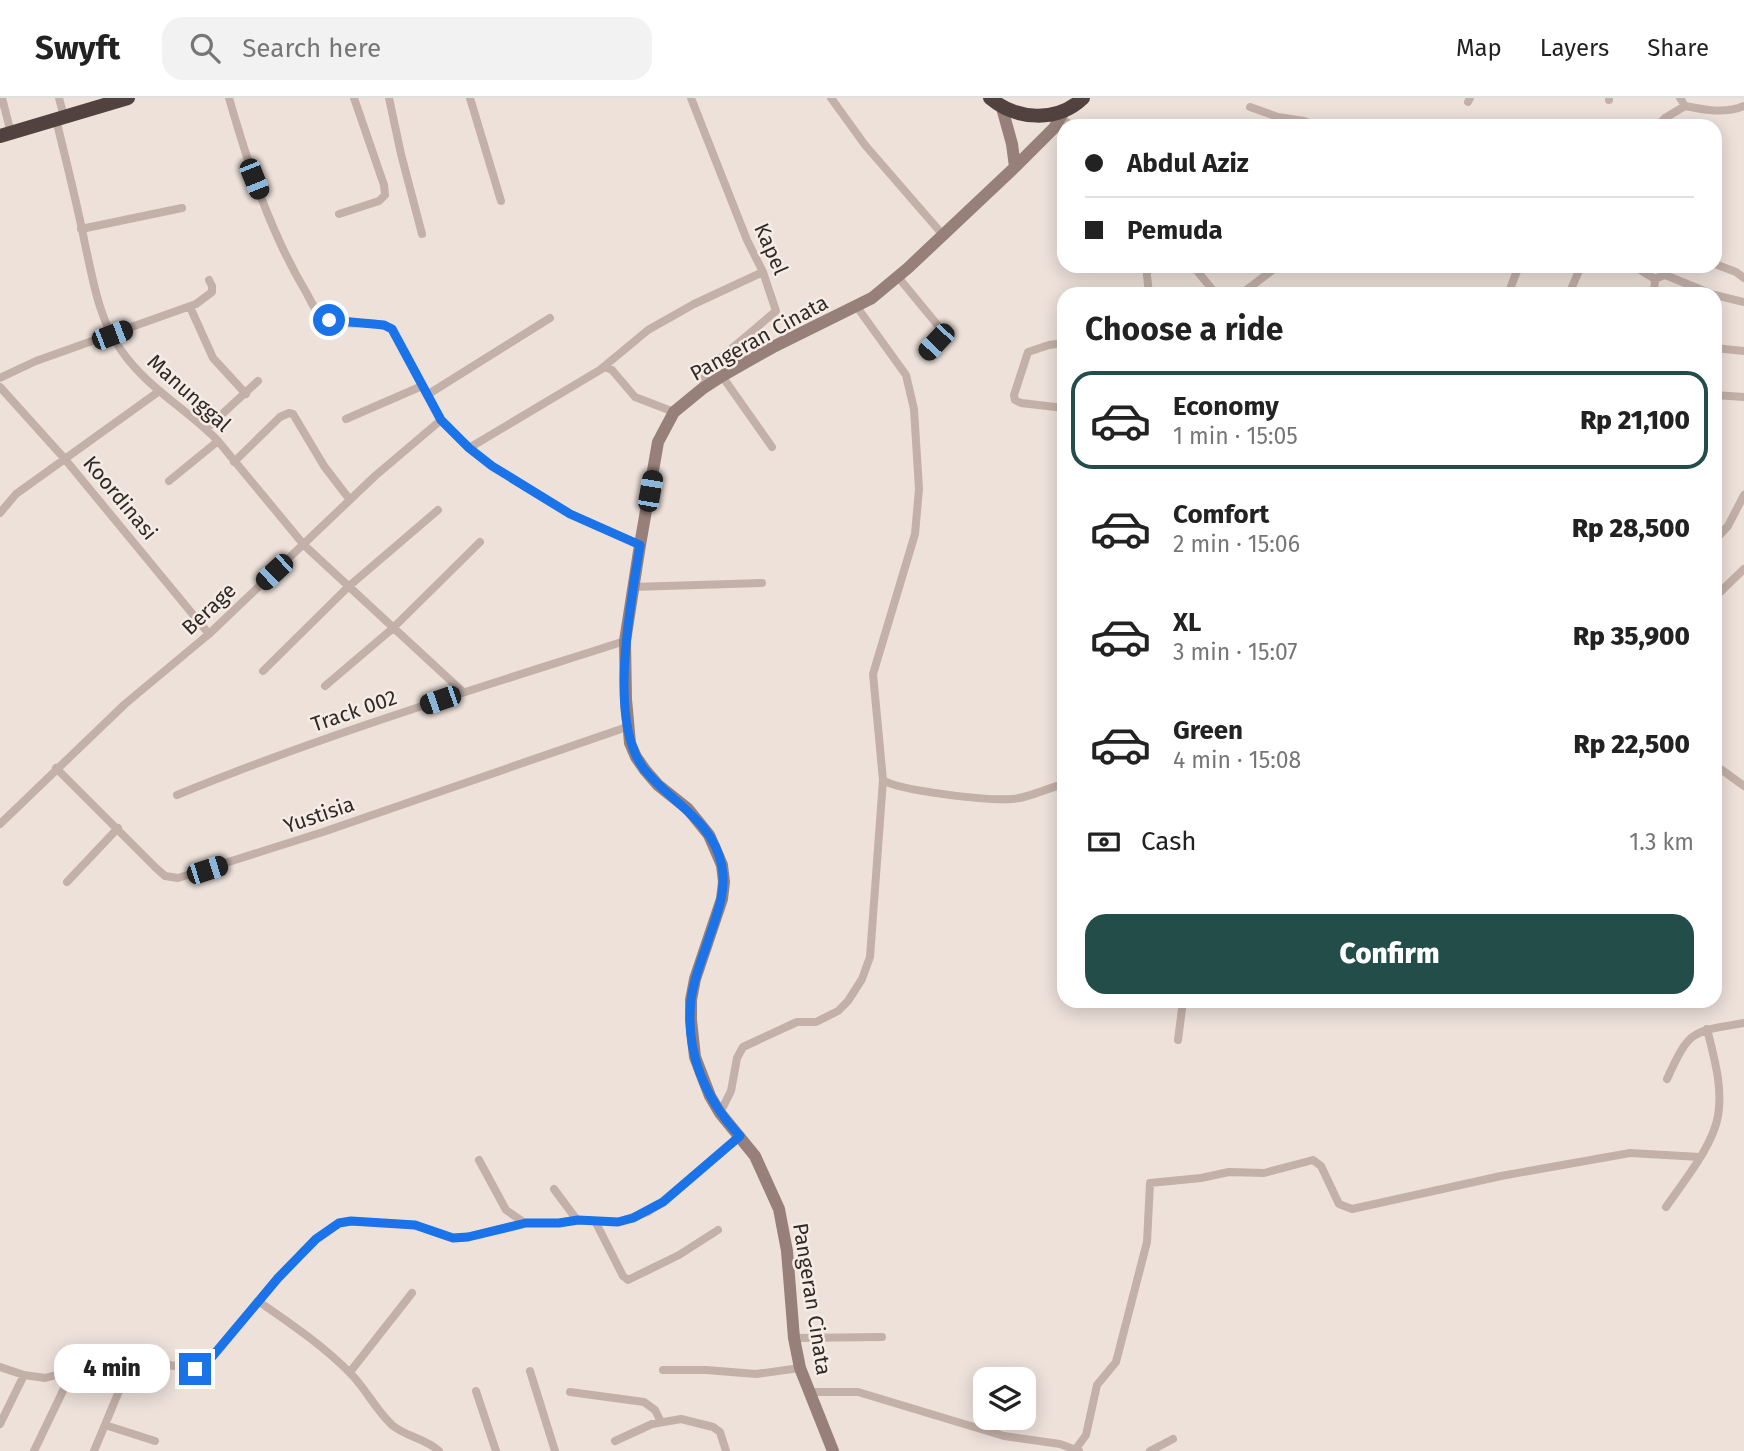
<!DOCTYPE html>
<html lang="en">
<head>
<meta charset="utf-8">
<style>
  body { margin:0; font-family:"Fira Sans",sans-serif; background:#f2f2f2; color:#222; height:100vh; display:flex; flex-direction:column; font-size:26px; white-space:nowrap }
  * { box-sizing:border-box; margin:0 }
  p { font-size:23px; color:#767676 }
  .icon { flex:none; width:38px; height:38px; fill:none; stroke:currentColor; stroke-width:2; stroke-linecap:round; stroke-linejoin:round }
  .map { position:relative; flex:1; overflow:hidden }
  .details { position:absolute; left:1057px; top:189px; width:665px; height:721px; display:flex; flex-direction:column; background:#fff; border-radius:21px; box-shadow:0 4px 18px #0003 }
  .details>* { flex:none }
  .top-card { position:absolute; left:1057px; top:21px; width:665px; height:154px; border-radius:21px; box-shadow:0 4px 18px #0003; display:grid; align-content:center; height:154px; padding:0 28px; background:#fff }
  .tools { position:absolute; left:973px; top:1269px; display:grid; gap:14px }
  .tools a { display:grid; place-items:center; width:63px; height:63px; border-radius:14px; background:#fff; box-shadow:0 4px 18px #0003; font-size:35px }
  .end { position:absolute; width:32px; height:32px; margin:-16px; border:9px solid #1a73e8; background:#fff; box-shadow:0 0 0 4px #fff }
  .from { border-radius:50% }
  .bubble { position:absolute; height:49px; border-radius:21px; background:#fff; box-shadow:0 4px 18px #0003; font-size:23px; font-weight:800; line-height:49px; text-align:center }
  .car { position:absolute; width:21px; height:42px; margin:-21px -10px; border-radius:9px; box-shadow:0 0 5px 2px #0007; background:linear-gradient(#222 24%,#8ab4d8 0 40%,#222 0 76%,#8ab4d8 0 86%,#222 0) }
  .top-card b { display:flex; align-items:center; gap:24px; height:66px; font-size:26px }
  .top-card b+b { border-top:2px solid #e0e0e0 }
  .top-card i { width:18px; height:18px; background:#222 }
  ul { padding:0; list-style:none }
  li { display:flex; align-items:center; gap:21px; height:98px; margin:0 14px 10px; padding:0 14px; border:4px solid transparent; border-radius:21px }
  li div { flex:1 }
  li b { display:block; font-size:26px }
  li em { font-style:normal; font-weight:800 }
  li.active { border-color:#224d49 }
  li>.icon { width:63px; height:63px; stroke-width:1.5 }
  h2 { padding:0 28px; font-size:32px; line-height:84px }
  .pay { display:flex; align-items:center; gap:18px; height:77px; padding:0 28px; font-size:26px }
  .pay p { margin-inline-start:auto }
  .action { display:flex; gap:14px; margin-top:auto; padding:14px 28px }
  .action a { flex:1; height:80px; border-radius:21px; background:#224d49; color:#fff; font-size:28px; font-weight:800; line-height:80px; text-align:center }
  header { display:flex; align-items:center; gap:42px; box-sizing:border-box; height:98px; padding:0 35px; background:#fff; border-bottom:2px solid #e0e0e0 }
  header strong { font-size:33px }
  nav { display:flex; gap:38px; margin-inline-start:auto; font-size:24px }
  .search { width:490px; height:63px; background:#f2f2f2; display:flex; align-items:center; gap:18px; box-sizing:border-box; padding:0 24px; border-radius:21px; color:#767676; font-size:26px }
  .map>svg:first-child { display:block }
</style>
</head>
<body>
<header>
<strong>Swyft</strong>
<div class="search"><svg class="icon" aria-label="search" viewBox="0 0 24 24"><circle cx="10" cy="10" r="6"/><path d="M15 15l6 6"/></svg>Search here</div>
<nav><a>Map</a><a>Layers</a><a>Share</a></nav>
</header>
<div class="map">
<svg width="1744" height="1353" viewBox="0 0 1744 1353">
  <rect width="100%" height="100%" fill="#ede1da"/>
  <g fill="none" stroke-linecap="round" stroke-linejoin="round">
    <path stroke="#c3b0a8" stroke-width="8" d="M 2,0 L 11,35
      M 59,0 L 64,19
      M 229,0 C 248,66 270,134 306,194 C 311,203 315,214 324,219 C 345,232 372,219 392,231 L 441,322 L 469,350 L 492,368 L 571,416 L 640,447
      M 389,0 L 401,56 L 422,136
      M 470,0 L 501,103
      M 691,0 L 747,142 L 763,174 L 776,213 L 711,268 L 705,278 L 702,291
      M 831,0 L 865,47 L 943,137
      M 1609,0 L 1609,2
      M 1680,0 L 1685,8 C 1705,12 1725,16 1744,8
      M 1468,4 L 1470,0
      M 1250,9 L 1278,19 L 1304,23 L 1317,28
      M 56,21 C 66,63 77,105 85,146 C 93,182 99,222 121,252 C 147,290 187,311 218,343 L 304,447 L 463,594
      M 1062,21 L 1073,28
      M 1657,28 L 1665,20 L 1685,8
      M 339,116 L 379,103 L 385,97 L 384,87 L 354,0
      M 81,131 L 182,110
      M 1715,166 L 1736,174 L 1744,180
      M 1146,168 L 1149,196
      M 1193,168 L 1216,196
      M 1634,168 L 1655,181 L 1654,196
      M 898,179 L 940,230 L 939,239 L 926,255
      M 1655,181 L 1664,177 L 1670,179 L 1712,196
      M 1241,196 L 1278,168
      M 1508,196 L 1519,168
      M 1569,196 L 1581,168
      M 1715,197 L 1744,204
      M 190,209 L 213,260 L 246,296
      M 857,209 L 906,277 L 914,311 L 919,391 L 915,436 L 873,576 L 883,682 C 899,693 990,703 1012,701 C 1029,700 1047,690 1064,686
      M 1064,245 L 1049,247 L 1028,254 L 1014,297 L 1015,302 L 1021,305 L 1064,310
      M 1715,250 L 1744,253
      M 601,271 L 648,232 L 694,206 L 763,174
      M 722,278 L 772,349
      M 0,280 L 36,263 L 196,206 L 212,194 L 212,188 L 209,182
      M 0,289 L 64,360 L 209,536
      M 427,297 L 550,220
      M 1715,297 L 1744,299
      M 346,321 L 422,288
      M 206,331 L 258,283
      M 469,350 L 605,269 L 612,272 L 635,299 L 674,314
      M 234,364 L 280,319 L 289,315 L 293,316 L 324,368 L 350,402
      M 169,383 L 218,343
      M 0,415 L 16,396 L 158,294
      M 1715,442 L 1728,428 L 1744,397
      M 633,489 L 762,485
      M 1715,499 L 1744,471
      M 263,573 L 348,489 L 438,412
      M 325,588 L 392,531 L 480,444
      M 1715,667 L 1744,688
      M 56,670 L 156,770 L 165,778 L 178,780 L 323,734 L 627,629
      M 177,697 C 323,637 475,591 625,543
      M 0,726 L 125,606 L 209,536 L 375,378 L 441,322
      M 67,784 L 118,730
      M 1178,942 L 1183,903
      M 1667,981 C 1690,931 1691,934 1744,925
      M 720,1015 L 731,993 L 737,960 L 743,949 L 797,924 L 816,924 L 838,913 L 848,903 L 862,881 L 870,859 L 883,682
      M 479,1062 L 506,1112 L 525,1125
      M 554,1091 L 577,1122
      M 1666,1109 C 1683,1084 1713,1048 1718,1018 C 1723,989 1714,959 1707,931
      M 595,1123 L 623,1178 L 628,1182 L 679,1157 L 718,1132
      M 258,1203 C 291,1226 324,1248 352,1277 C 367,1293 376,1312 392,1327 C 406,1339 425,1340 439,1353
      M 794,1240 L 882,1239
      M 0,1269 L 24,1277 L 45,1280 L 115,1261 L 154,1264 L 190,1271 L 199,1270 L 206,1266 L 278,1180 L 316,1141 L 339,1125 L 351,1123 L 415,1127 L 453,1140 L 468,1139 L 525,1125 L 559,1125 L 577,1122 L 618,1124 L 648,1114 L 663,1104 L 740,1038
      M 663,1272 L 706,1272 L 756,1276 L 800,1270
      M 530,1273 L 555,1353
      M 350,1274 L 412,1195
      M 476,1293 L 496,1353
      M 570,1294 L 644,1304 L 655,1312 L 661,1324
      M 808,1294 L 858,1294 L 1004,1338 L 1060,1346 L 1079,1353
      M 0,1326 L 24,1277
      M 105,1327 L 155,1343
      M 615,1343 L 652,1326 L 681,1321 L 713,1329 L 720,1334 L 726,1353
      M 1075,1352 L 1086,1337 L 1097,1287 L 1116,1264 L 1147,1144 L 1150,1085 L 1201,1080 L 1229,1074 L 1264,1075 L 1313,1062 L 1321,1068 L 1339,1106 L 1352,1111 L 1501,1078 L 1630,1055 L 1700,1059
      M 34,1353 L 73,1272
      M 94,1353 L 132,1262
      M 1150,1353 L 1173,1341"/>
    <path stroke="#97807a" stroke-width="12" d="M 1002,10 L 1012,46 L 1015,69
      M 833,1353 L 800,1270 L 794,1240 L 787,1153 L 779,1111 L 755,1058 L 720,1015 L 710,998 L 695,959 L 691,922 L 691,902 L 695,881 L 722,801 L 724,784 L 722,767 L 709,737 L 688,711 L 658,687 L 645,672 L 636,659 L 630,645 L 626,601 L 625,543 L 640,447 L 658,344 L 674,314 L 702,291 L 722,278 L 775,248 L 872,200 L 908,170 L 1015,69 L 1054,30 L 1064,13"/>
    <path stroke="#51423f" stroke-width="14" d="M 990,0 C 1016,22 1057,25 1083,0
      M 0,38 L 128,0"/>
  </g>
  <g fill="none" stroke-linecap="round" stroke-linejoin="round">
    <path stroke="#1a73e8" stroke-width="9" d="M 195,1271 L 206,1266 L 278,1180 L 316,1141 L 339,1125 L 351,1123 L 415,1127 L 453,1140 L 468,1139 L 526,1125 L 559,1125 L 578,1122 L 618,1124 L 633,1120 L 663,1104 L 740,1038 C 705,1001 685,954 691,902 C 693,883 701,864 707,846 C 715,821 727,795 722,769 C 714,723 670,704 644,671 C 607,623 631,504 640,447 L 570,416 L 492,368 L 469,350 L 441,322 L 392,231 L 384,227 L 329,222"/>
  </g>
  <g text-anchor="middle" dominant-baseline="central" stroke-width="5" stroke-linejoin="round" paint-order="stroke">
    <g font-size="21" fill="#312927" stroke="#f6ece6">
      <text transform="translate(771 151) rotate(66)">Kapel</text>
      <text transform="translate(759 240) rotate(-29)">Pangeran Cinata</text>
      <text transform="translate(189 295) rotate(42)">Manunggal</text>
      <text transform="translate(120 400) rotate(50)">Koordinasi</text>
      <text transform="translate(209 511) rotate(-43)">Berage</text>
      <text transform="translate(354 613) rotate(-19)">Track 002</text>
      <text transform="translate(319 717) rotate(-19)">Yustisia</text>
      <text transform="translate(812 1201) rotate(81)">Pangeran Cinata</text>
    </g>
  </g>
</svg>
<div class="tools">
<a><svg class="icon" aria-label="layers" viewBox="0 0 24 24"><path d="M12 4l9 5-9 5-9-5zM3 14l9 5 9-5"/></svg></a>
</div>
<i class="end from" style="left:329px;top:222px"></i>
<i class="end" style="left:195px;top:1271px"></i>
<div class="bubble" style="left:54px;top:1246px;width:116px">4 min</div>
<i class="car" style="left:254px;top:81px;rotate:158deg"></i>
<i class="car" style="left:112px;top:237px;rotate:69deg"></i>
<i class="car" style="left:936px;top:244px;rotate:223deg"></i>
<i class="car" style="left:650px;top:393px;rotate:10deg"></i>
<i class="car" style="left:274px;top:474px;rotate:227deg"></i>
<i class="car" style="left:440px;top:602px;rotate:251deg"></i>
<i class="car" style="left:207px;top:772px;rotate:72deg"></i>
<div class="top-card">
<b><i class="from"></i>Abdul Aziz</b>
<b><i></i>Pemuda</b>
</div>
<section class="details">
<h2>Choose a ride</h2>
<ul>
<li class="active"><svg class="icon" aria-label="car" viewBox="0 0 24 24"><path d="M5 17H2v-5l4-1 3-4h7l3 4 3 1v5h-3M9 17h6M6 11h13"/><circle cx="7" cy="17" r="2"/><circle cx="17" cy="17" r="2"/></svg><div><b>Economy</b><p>1 min · 15:05</p></div><em>Rp 21,100</em></li>
<li><svg class="icon" aria-label="car" viewBox="0 0 24 24"><path d="M5 17H2v-5l4-1 3-4h7l3 4 3 1v5h-3M9 17h6M6 11h13"/><circle cx="7" cy="17" r="2"/><circle cx="17" cy="17" r="2"/></svg><div><b>Comfort</b><p>2 min · 15:06</p></div><em>Rp 28,500</em></li>
<li><svg class="icon" aria-label="car" viewBox="0 0 24 24"><path d="M5 17H2v-5l4-1 3-4h7l3 4 3 1v5h-3M9 17h6M6 11h13"/><circle cx="7" cy="17" r="2"/><circle cx="17" cy="17" r="2"/></svg><div><b>XL</b><p>3 min · 15:07</p></div><em>Rp 35,900</em></li>
<li><svg class="icon" aria-label="car" viewBox="0 0 24 24"><path d="M5 17H2v-5l4-1 3-4h7l3 4 3 1v5h-3M9 17h6M6 11h13"/><circle cx="7" cy="17" r="2"/><circle cx="17" cy="17" r="2"/></svg><div><b>Green</b><p>4 min · 15:08</p></div><em>Rp 22,500</em></li>
</ul>
<div class="pay"><svg class="icon" aria-label="cash" viewBox="0 0 24 24"><path d="M3 7h18v10H3z"/><circle cx="12" cy="12" r="2"/></svg>Cash<p>1.3 km</p></div>
<div class="action"><a>Confirm</a></div>
</section>
</div>
</body>
</html>
